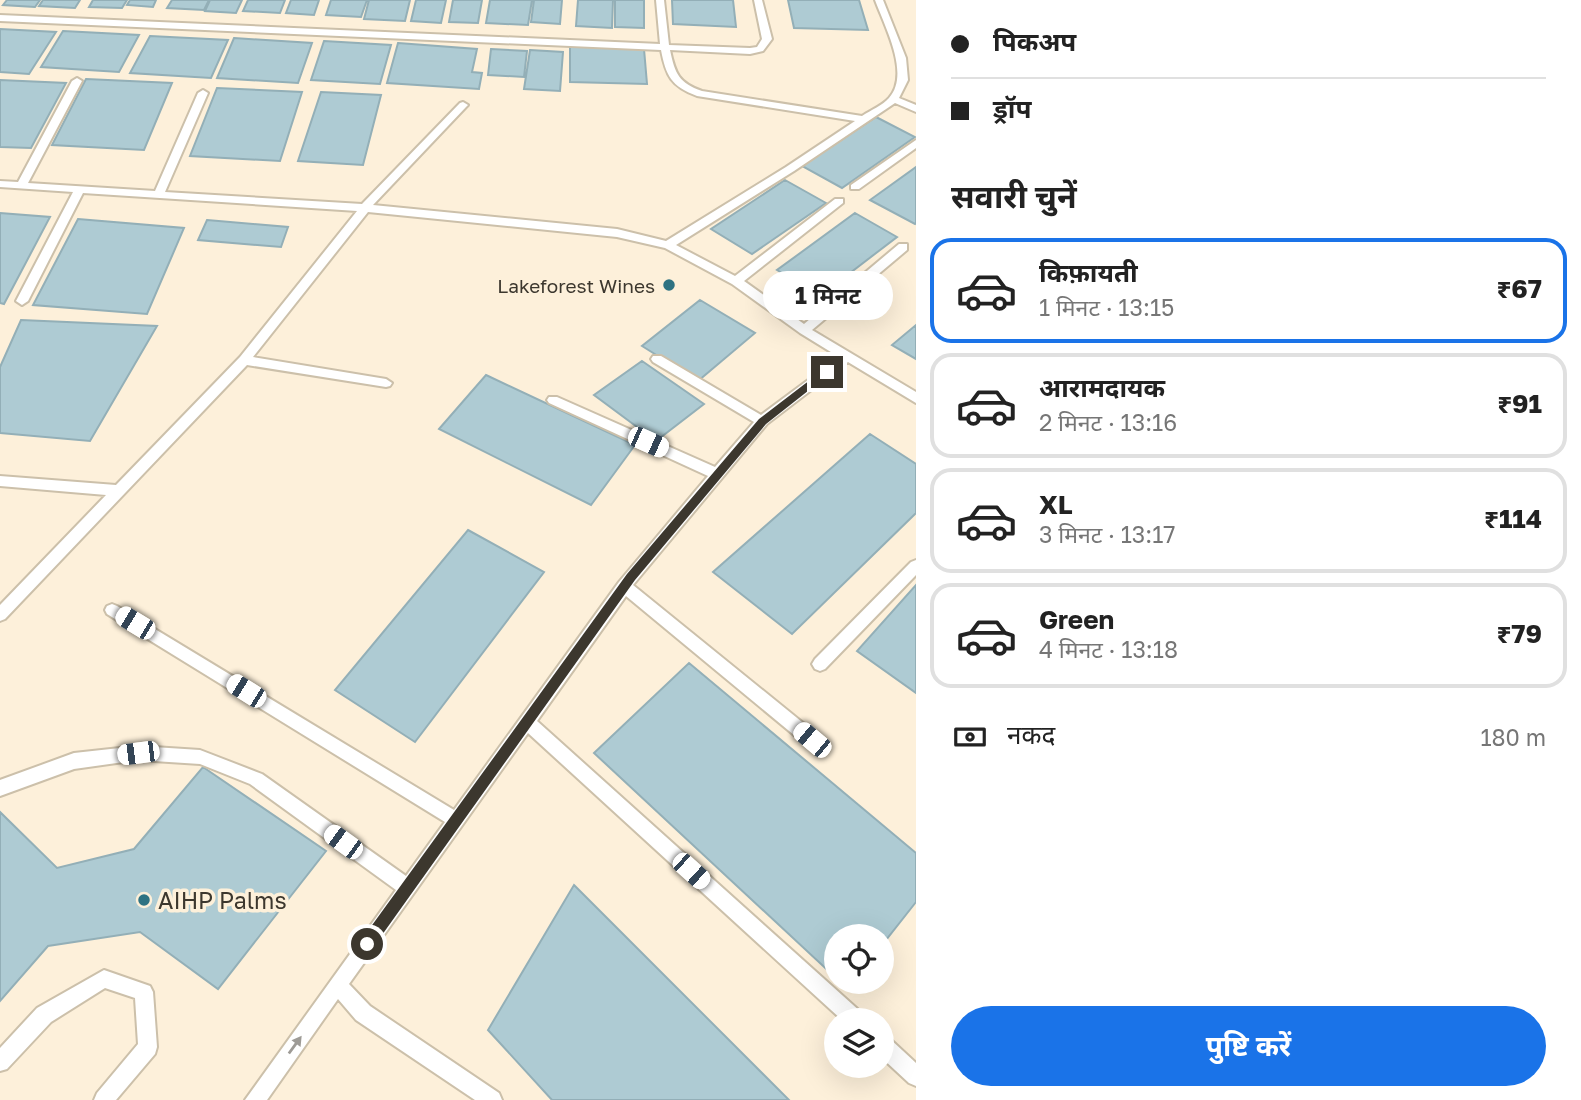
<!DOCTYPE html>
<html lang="hi">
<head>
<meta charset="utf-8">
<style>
  body { margin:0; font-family:"Golos Text","Noto Sans Devanagari",sans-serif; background:#f6f6f6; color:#222; height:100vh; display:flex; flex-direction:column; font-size:26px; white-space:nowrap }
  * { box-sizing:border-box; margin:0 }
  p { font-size:23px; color:#767676 }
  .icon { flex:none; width:38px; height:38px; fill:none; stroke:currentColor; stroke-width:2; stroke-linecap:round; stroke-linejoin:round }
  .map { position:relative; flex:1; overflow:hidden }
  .details { display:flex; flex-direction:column; background:#fff; width:665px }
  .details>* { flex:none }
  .top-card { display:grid; align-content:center; height:154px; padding:0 35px; background:#fff }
  .fabs { position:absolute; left:824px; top:924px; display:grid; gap:14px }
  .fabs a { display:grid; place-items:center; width:70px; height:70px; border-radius:50%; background:#fff; box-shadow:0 7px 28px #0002; font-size:35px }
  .end { position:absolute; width:32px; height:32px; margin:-16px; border:9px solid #3c372e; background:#fff; box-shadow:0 0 0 4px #fff }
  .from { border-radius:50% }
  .bubble { position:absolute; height:49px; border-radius:24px; background:#fff; box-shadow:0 7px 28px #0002; font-size:23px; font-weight:700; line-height:49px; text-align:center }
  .car { position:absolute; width:21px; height:42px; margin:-21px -10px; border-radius:9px; box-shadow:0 0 5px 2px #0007; background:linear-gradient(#fff 24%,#345 0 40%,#fff 0 76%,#345 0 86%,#fff 0) }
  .top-card b { display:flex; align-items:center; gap:24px; height:66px; font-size:26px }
  .top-card b+b { border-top:2px solid #e0e0e0 }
  .top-card i { width:18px; height:18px; background:#222 }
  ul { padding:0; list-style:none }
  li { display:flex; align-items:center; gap:21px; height:105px; margin:0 14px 10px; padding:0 21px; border:4px solid #e0e0e0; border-radius:21px }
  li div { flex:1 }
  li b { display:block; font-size:26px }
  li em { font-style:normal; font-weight:700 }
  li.on { border-color:#1a73e8 }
  li>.icon { width:63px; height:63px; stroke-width:1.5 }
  h2 { padding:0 35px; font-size:32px; line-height:84px }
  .pay { display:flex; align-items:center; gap:18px; height:77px; padding:0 35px; font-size:26px }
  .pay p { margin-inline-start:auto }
  .cta { display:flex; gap:14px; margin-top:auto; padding:14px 35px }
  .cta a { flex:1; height:80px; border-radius:42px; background:#1a73e8; color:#fff; font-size:28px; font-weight:700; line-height:80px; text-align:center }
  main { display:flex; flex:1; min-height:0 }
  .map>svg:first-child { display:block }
</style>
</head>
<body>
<main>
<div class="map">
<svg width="916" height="1100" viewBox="0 0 916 1100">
  <rect width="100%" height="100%" fill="#fdf0da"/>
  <path fill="#aecbd3" stroke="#93afb7" stroke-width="2" d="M 7,0 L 40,0 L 35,7 L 3,5 Z
    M 43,0 L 80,0 L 75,8 L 39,6 Z
    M 93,0 L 127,0 L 122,8 L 89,7 Z
    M 130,0 L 156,0 L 153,7 L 127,5 Z
    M 172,0 L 209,0 L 204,10 L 167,8 Z
    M 210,0 L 242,0 L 236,13 L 205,11 Z
    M 248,0 L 285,0 L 280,13 L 243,11 Z
    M 291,0 L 319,0 L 314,15 L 286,13 Z
    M 331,0 L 367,0 L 361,17 L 326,15 Z
    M 369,0 L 410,0 L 405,21 L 364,19 Z
    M 416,0 L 446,0 L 441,23 L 411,21 Z
    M 453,0 L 482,0 L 478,23 L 449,22 Z
    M 490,0 L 532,0 L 528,25 L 486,23 Z
    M 534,0 L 562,0 L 560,24 L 531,22 Z
    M 578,0 L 613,0 L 612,28 L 576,26 Z
    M 615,0 L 644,0 L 644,28 L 615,27 Z
    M 672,0 L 733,0 L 736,27 L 673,24 Z
    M 788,0 L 859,0 L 868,30 L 794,28 Z
    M 0,29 L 56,32 L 29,74 L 0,72 Z
    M 63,31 L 139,35 L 119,72 L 41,67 Z
    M 150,36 L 228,40 L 211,78 L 130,73 Z
    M 234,38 L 312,43 L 298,83 L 217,78 Z
    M 324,41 L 391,45 L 380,84 L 311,80 Z
    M 398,43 L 477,49 L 472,72 L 482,73 L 479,89 L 387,83 Z
    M 570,46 L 644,49 L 647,84 L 570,82 Z
    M 491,49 L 527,51 L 524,77 L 488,75 Z
    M 530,50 L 563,52 L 560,91 L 524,89 Z
    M 86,79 L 172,83 L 144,150 L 52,145 Z
    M 0,80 L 66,83 L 31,148 L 0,147 Z
    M 217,88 L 302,92 L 280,161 L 190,156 Z
    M 321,92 L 381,95 L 363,165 L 298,161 Z
    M 876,117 L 915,137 L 842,188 L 802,166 Z
    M 916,167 L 916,223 L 915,224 L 870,200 Z
    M 785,180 L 826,203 L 752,254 L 711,229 Z
    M 0,213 L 50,217 L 4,304 L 0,303 Z
    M 855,213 L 897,237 L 820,296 L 777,270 Z
    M 78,219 L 184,228 L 147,314 L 33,305 Z
    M 207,220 L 288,227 L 281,247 L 198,240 Z
    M 700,300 L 755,333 L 698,381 L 642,346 Z
    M 21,320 L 157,326 L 90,441 L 0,433 L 0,367 Z
    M 916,325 L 916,359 L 892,345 Z
    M 642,361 L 704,404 L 656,441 L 594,395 Z
    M 486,375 L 635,445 L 591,505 L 439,429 Z
    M 870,434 L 916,464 L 916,513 L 792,634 L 713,572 Z
    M 468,530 L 544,572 L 415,742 L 335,690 Z
    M 916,585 L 916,693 L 857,651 Z
    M 689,663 L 916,853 L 916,902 L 882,945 L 882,936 L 836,936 L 836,978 L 594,753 Z
    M 203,767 L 326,851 L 218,989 L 140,932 L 48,946 L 0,1001 L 0,812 L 57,868 L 134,849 Z
    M 574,885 L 789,1100 L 552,1100 L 488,1030 Z"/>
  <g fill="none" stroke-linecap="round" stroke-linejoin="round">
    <defs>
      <path id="lane" d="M 656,0 L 664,0 L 669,45 L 750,48 L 757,47 L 762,39 L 754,0 L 762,0 L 772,39 L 763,51 L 750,54 L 670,50 C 675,74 679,83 702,91 L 862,116 C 871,110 883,105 889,98 C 911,74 884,25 875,0 L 883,0 L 906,58 L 908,80 L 899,98 L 916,105 L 916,112 L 895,103 L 794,171 L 676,245 L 735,276 L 835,199 L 843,199 L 843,203 L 744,281 L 804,324 L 899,244 L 907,244 L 907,250 L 812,330 L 916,392 L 916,403 L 848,362 L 767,424 L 633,585 L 818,735 L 820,740 L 818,745 L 812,747 L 806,745 L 626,596 L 537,721 L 862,1013 L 864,1020 L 842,1020 L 528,733 L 349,984 L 370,1006 L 499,1093 L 502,1100 L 475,1100 L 356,1020 L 338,999 L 267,1100 L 245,1100 L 396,890 L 250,784 L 200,764 L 138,760 L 74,769 L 0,796 L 0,780 L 74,753 L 138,746 L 200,750 L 262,774 L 406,876 L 445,822 L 107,614 L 105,610 L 107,606 L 112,604 L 117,606 L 454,810 L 619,582 L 708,476 L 549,403 L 547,400 L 549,397 L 557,397 L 715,467 L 754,422 L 653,362 L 651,359 L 653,356 L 661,356 L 761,415 L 839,357 L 800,333 L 732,284 L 665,248 L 617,237 L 368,212 L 253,357 L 386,379 L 392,383 L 390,386 L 386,387 L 247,365 L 5,619 L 0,621 L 0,605 L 106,495 L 0,486 L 0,476 L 116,485 L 240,357 L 357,211 L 83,193 L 28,301 L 22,305 L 16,301 L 73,192 L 0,187 L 0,181 L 18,182 L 72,81 L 77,78 L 82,81 L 28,183 L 155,191 L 198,93 L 203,90 L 208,93 L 165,192 L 362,204 L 460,103 L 463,102 L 468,105 L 466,107 L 373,205 L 617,229 L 666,241 L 786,167 L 855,121 L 697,96 C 671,86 666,76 661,50 L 0,21 L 0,15 L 660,44 Z
        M 916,140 L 916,148 L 859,189 L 851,189 L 851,185 Z
        M 916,560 L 916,575 L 825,669 L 820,671 L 815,669 L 812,664 L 815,659 L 911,562 Z
        M 104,970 L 150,986 L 153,992 L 157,1047 L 155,1054 L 116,1100 L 94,1100 L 97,1093 L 138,1044 L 135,998 L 105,988 L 51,1022 L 7,1069 L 0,1071 L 0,1048 L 37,1008 Z
        M 882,1036 L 889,1038 L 916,1063 L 916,1086 L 909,1083 L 882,1058 Z"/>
    </defs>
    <use href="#lane" stroke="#ccc0aa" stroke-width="4"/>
    <use href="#lane" fill="#fff" fill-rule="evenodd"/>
  </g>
  <defs><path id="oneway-solid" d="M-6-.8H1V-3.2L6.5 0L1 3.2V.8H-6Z" transform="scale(1.75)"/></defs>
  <use fill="#9e9b96" href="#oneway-solid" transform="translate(295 1045) rotate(-54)"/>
  <path fill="#3c372e" d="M 823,370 L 832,372 L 766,424 L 635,580 L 372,949 L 362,949 L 362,939 L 627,574 L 759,419 Z"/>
  <g fill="#2e7282" stroke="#fdf0da" stroke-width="2.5">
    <circle cx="669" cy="285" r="7"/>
    <circle cx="144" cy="900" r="7"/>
  </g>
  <g text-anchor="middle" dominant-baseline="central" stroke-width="7" stroke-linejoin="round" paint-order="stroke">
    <g font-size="19" fill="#3c372e" stroke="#fdf0da" text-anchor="end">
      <text x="655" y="285">Lakeforest Wines</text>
    </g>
    <g font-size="23" fill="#3c372e" stroke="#fdf0da" text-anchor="start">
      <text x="158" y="900">AIHP Palms</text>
    </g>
  </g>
</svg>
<div class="fabs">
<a><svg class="icon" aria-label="locate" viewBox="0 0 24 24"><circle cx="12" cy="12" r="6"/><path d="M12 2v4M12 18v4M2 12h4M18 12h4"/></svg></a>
<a><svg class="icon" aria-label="layers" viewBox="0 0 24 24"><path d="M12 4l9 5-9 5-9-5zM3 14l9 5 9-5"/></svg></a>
</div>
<i class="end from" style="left:367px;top:944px"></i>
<i class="end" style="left:827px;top:372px"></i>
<div class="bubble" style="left:763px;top:271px;width:130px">1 मिनट</div>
<i class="car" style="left:648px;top:442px;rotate:114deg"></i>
<i class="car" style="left:135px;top:623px;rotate:301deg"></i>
<i class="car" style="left:246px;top:691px;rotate:302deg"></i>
<i class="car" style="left:812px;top:740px;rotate:310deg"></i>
<i class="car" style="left:138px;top:753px;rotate:263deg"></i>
<i class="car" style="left:343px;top:842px;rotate:306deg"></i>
<i class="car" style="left:691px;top:871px;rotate:132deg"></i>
</div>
<section class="details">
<div class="top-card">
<b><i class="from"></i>पिकअप</b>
<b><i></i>ड्रॉप</b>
</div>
<h2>सवारी चुनें</h2>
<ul>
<li class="on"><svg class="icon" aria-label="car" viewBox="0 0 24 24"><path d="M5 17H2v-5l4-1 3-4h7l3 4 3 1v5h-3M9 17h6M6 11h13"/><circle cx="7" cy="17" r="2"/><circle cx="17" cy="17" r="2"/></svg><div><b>किफ़ायती</b><p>1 मिनट · 13:15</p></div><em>₹67</em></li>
<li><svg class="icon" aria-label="car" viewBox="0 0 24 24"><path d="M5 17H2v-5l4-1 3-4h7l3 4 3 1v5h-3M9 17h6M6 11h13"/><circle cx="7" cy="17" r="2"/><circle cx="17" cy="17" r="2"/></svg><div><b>आरामदायक</b><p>2 मिनट · 13:16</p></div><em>₹91</em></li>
<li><svg class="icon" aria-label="car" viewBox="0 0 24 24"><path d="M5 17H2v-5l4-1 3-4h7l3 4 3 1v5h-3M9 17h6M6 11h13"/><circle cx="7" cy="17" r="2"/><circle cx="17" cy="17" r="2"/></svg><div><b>XL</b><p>3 मिनट · 13:17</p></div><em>₹114</em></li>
<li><svg class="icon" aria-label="car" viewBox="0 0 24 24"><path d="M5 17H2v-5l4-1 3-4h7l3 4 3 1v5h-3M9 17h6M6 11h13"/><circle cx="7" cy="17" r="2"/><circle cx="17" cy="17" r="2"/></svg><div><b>Green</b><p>4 मिनट · 13:18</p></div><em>₹79</em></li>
</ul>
<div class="pay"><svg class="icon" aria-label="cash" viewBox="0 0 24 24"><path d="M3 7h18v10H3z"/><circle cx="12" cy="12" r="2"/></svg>नकद<p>180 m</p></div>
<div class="cta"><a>पुष्टि करें</a></div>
</section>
</main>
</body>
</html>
